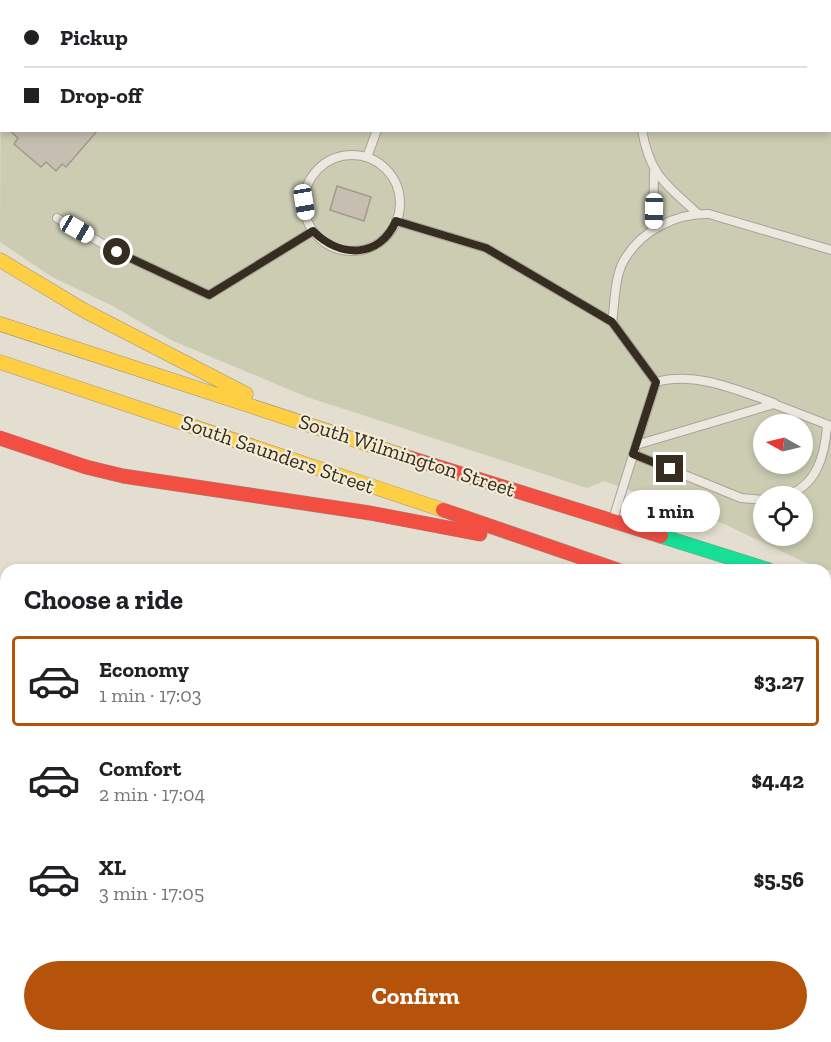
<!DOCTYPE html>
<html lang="en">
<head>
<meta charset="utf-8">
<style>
  body { margin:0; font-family:"Zilla Slab",serif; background:#f2f2f2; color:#202124; height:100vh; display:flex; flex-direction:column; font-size:22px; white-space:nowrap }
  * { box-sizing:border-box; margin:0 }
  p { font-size:20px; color:#757577 }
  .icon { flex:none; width:33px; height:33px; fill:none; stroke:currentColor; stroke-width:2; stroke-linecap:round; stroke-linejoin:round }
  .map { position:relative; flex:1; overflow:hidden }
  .panel { position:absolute; left:0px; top:564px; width:831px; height:478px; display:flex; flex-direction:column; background:#fff; border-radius:18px 18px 0 0; box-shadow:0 3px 9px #0003 }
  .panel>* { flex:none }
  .guide { position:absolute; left:0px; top:0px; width:831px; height:132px; box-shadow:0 3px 9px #0003; display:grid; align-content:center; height:132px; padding:0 24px; background:#fff }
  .needle { width:39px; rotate:278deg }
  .buttons { position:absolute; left:753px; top:414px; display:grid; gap:12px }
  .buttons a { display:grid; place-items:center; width:60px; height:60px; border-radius:50%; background:#fff; box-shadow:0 3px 9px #0003; font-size:30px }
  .end { position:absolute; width:27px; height:27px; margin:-14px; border:8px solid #362c20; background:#fff; box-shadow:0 0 0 3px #fff }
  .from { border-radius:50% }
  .bubble { position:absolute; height:42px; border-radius:21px; background:#fff; box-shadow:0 3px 9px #0003; font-size:20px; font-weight:700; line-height:42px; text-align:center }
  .car { position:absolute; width:18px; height:36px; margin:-18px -9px; border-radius:8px; box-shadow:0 0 4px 2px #0007; background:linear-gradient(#fff 24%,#345 0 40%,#fff 0 76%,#345 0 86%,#fff 0) }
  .guide b { display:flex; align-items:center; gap:21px; height:57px; font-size:22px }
  .guide b+b { border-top:2px solid #e0e0e0 }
  .guide i { width:15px; height:15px; background:#202124 }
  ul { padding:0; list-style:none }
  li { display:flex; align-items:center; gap:18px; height:90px; margin:0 12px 9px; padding:0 12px; border:3px solid transparent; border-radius:6px }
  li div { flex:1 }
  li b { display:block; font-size:22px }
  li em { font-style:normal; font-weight:700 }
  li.on { border-color:#b45309 }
  li>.icon { width:54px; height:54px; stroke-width:1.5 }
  h2 { padding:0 24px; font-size:27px; line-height:72px }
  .action { display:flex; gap:12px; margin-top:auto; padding:12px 24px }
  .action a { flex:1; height:69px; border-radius:36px; background:#b45309; color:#fff; font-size:24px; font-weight:700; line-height:69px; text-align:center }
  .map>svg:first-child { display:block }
</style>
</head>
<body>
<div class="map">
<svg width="831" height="1042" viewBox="0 0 831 1042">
  <rect width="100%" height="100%" fill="#e3decf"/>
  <path fill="#cbccb2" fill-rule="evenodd" d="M 3,0 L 831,0 L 831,571 L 804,562 L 724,524 L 604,481 L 587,488 L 307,397 L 171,340 L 113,306 L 52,277 L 0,242 L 1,3 L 2,130 L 830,130 L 830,2 ZM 764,424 L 802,424 L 802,464 L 764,464 ZM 764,496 L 802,496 L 802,536 L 764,536 Z"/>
  <path fill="#c6beb0" stroke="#a39a8e" stroke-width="1.5" d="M 9,130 L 98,130 L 66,167 L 62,164 L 56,171 L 46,162 L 41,167 L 14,144 L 18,138 Z
    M 337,186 L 371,197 L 364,221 L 330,210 Z"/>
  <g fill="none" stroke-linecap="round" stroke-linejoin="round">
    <defs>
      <path id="lane" d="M 425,2 L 426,0
        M 633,2 L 633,0
        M 642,130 C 650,176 666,184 698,214
        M304 203a48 48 0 1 1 96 0a48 48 0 1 1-96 0Z
        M 367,157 L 377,130
        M 57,218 L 117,252 L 209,295 L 313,231
        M 396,221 L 486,248 L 612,322 L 656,382 L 614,516
        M 653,230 L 654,172
        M 612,322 C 615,304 614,280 623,262 C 640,231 675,213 709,214 L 831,250
        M 656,382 C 695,371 737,390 774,403
        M 636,445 L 774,404 L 831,426
        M 633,454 L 741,498 L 764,500
        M 784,496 C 817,487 825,455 827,425"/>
      <path id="fast" d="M 661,536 L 769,570
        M 825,640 L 831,643"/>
      <path id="slow" d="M 0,260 L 85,311 L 246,394
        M 0,324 L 410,458
        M 0,362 L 443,510
        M 825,588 L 831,590"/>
      <path id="jam" d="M 0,438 L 86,467 L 123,476 L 370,513 L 480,534
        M 410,458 L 661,536
        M 443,510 L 618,570"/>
    </defs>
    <use href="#lane" stroke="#a8a398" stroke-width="10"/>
    <use href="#fast" stroke="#989388" stroke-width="15"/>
    <use href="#slow" stroke="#989388" stroke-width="15"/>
    <use href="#jam" stroke="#989388" stroke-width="15"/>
    <use href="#lane" stroke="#ece8df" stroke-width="8"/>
    <use href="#fast" stroke="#16e098" stroke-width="14"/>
    <use href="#slow" stroke="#ffcf43" stroke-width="14"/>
    <use href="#jam" stroke="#f24e42" stroke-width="14"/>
  </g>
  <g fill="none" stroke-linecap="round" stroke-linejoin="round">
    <path stroke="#362c20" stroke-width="8" d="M 117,252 L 209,295 L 313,231 C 340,258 379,259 396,221 L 486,248 L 612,322 L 656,382 L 633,454 L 670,469"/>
  </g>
  <g text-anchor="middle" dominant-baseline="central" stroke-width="4.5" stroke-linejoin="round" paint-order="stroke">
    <g font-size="21" fill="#362c20" stroke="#f3ecd6">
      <text transform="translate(278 454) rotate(19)">South Saunders Street</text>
      <text transform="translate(407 455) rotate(18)">South Wilmington Street</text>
    </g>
  </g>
</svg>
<div class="buttons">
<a><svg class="needle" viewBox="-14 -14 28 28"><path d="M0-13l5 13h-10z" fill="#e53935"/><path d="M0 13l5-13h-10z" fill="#757577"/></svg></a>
<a><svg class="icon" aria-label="locate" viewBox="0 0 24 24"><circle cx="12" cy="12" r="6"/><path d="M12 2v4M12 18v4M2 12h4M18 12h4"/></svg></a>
</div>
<i class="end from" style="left:117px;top:252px"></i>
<i class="end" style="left:670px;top:469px"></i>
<div class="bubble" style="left:621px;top:490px;width:99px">1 min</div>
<i class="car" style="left:304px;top:202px;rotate:171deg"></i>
<i class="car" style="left:654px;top:211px;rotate:181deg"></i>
<i class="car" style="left:77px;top:229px;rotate:120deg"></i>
<div class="guide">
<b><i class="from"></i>Pickup</b>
<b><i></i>Drop-off</b>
</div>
<section class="panel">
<h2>Choose a ride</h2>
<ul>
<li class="on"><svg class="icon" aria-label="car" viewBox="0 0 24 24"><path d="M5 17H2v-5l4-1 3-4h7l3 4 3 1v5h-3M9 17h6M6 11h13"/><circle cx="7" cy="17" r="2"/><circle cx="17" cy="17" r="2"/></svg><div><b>Economy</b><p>1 min · 17:03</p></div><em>$3.27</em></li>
<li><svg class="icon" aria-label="car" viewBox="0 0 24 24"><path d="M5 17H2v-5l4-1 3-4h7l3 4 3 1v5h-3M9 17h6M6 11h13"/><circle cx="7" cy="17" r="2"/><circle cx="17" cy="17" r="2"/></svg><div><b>Comfort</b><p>2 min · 17:04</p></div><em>$4.42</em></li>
<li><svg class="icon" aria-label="car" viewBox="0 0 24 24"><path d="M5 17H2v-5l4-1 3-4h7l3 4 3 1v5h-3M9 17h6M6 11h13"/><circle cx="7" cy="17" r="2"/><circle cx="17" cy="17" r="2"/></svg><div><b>XL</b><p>3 min · 17:05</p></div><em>$5.56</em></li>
</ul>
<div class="action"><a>Confirm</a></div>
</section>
</div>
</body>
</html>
